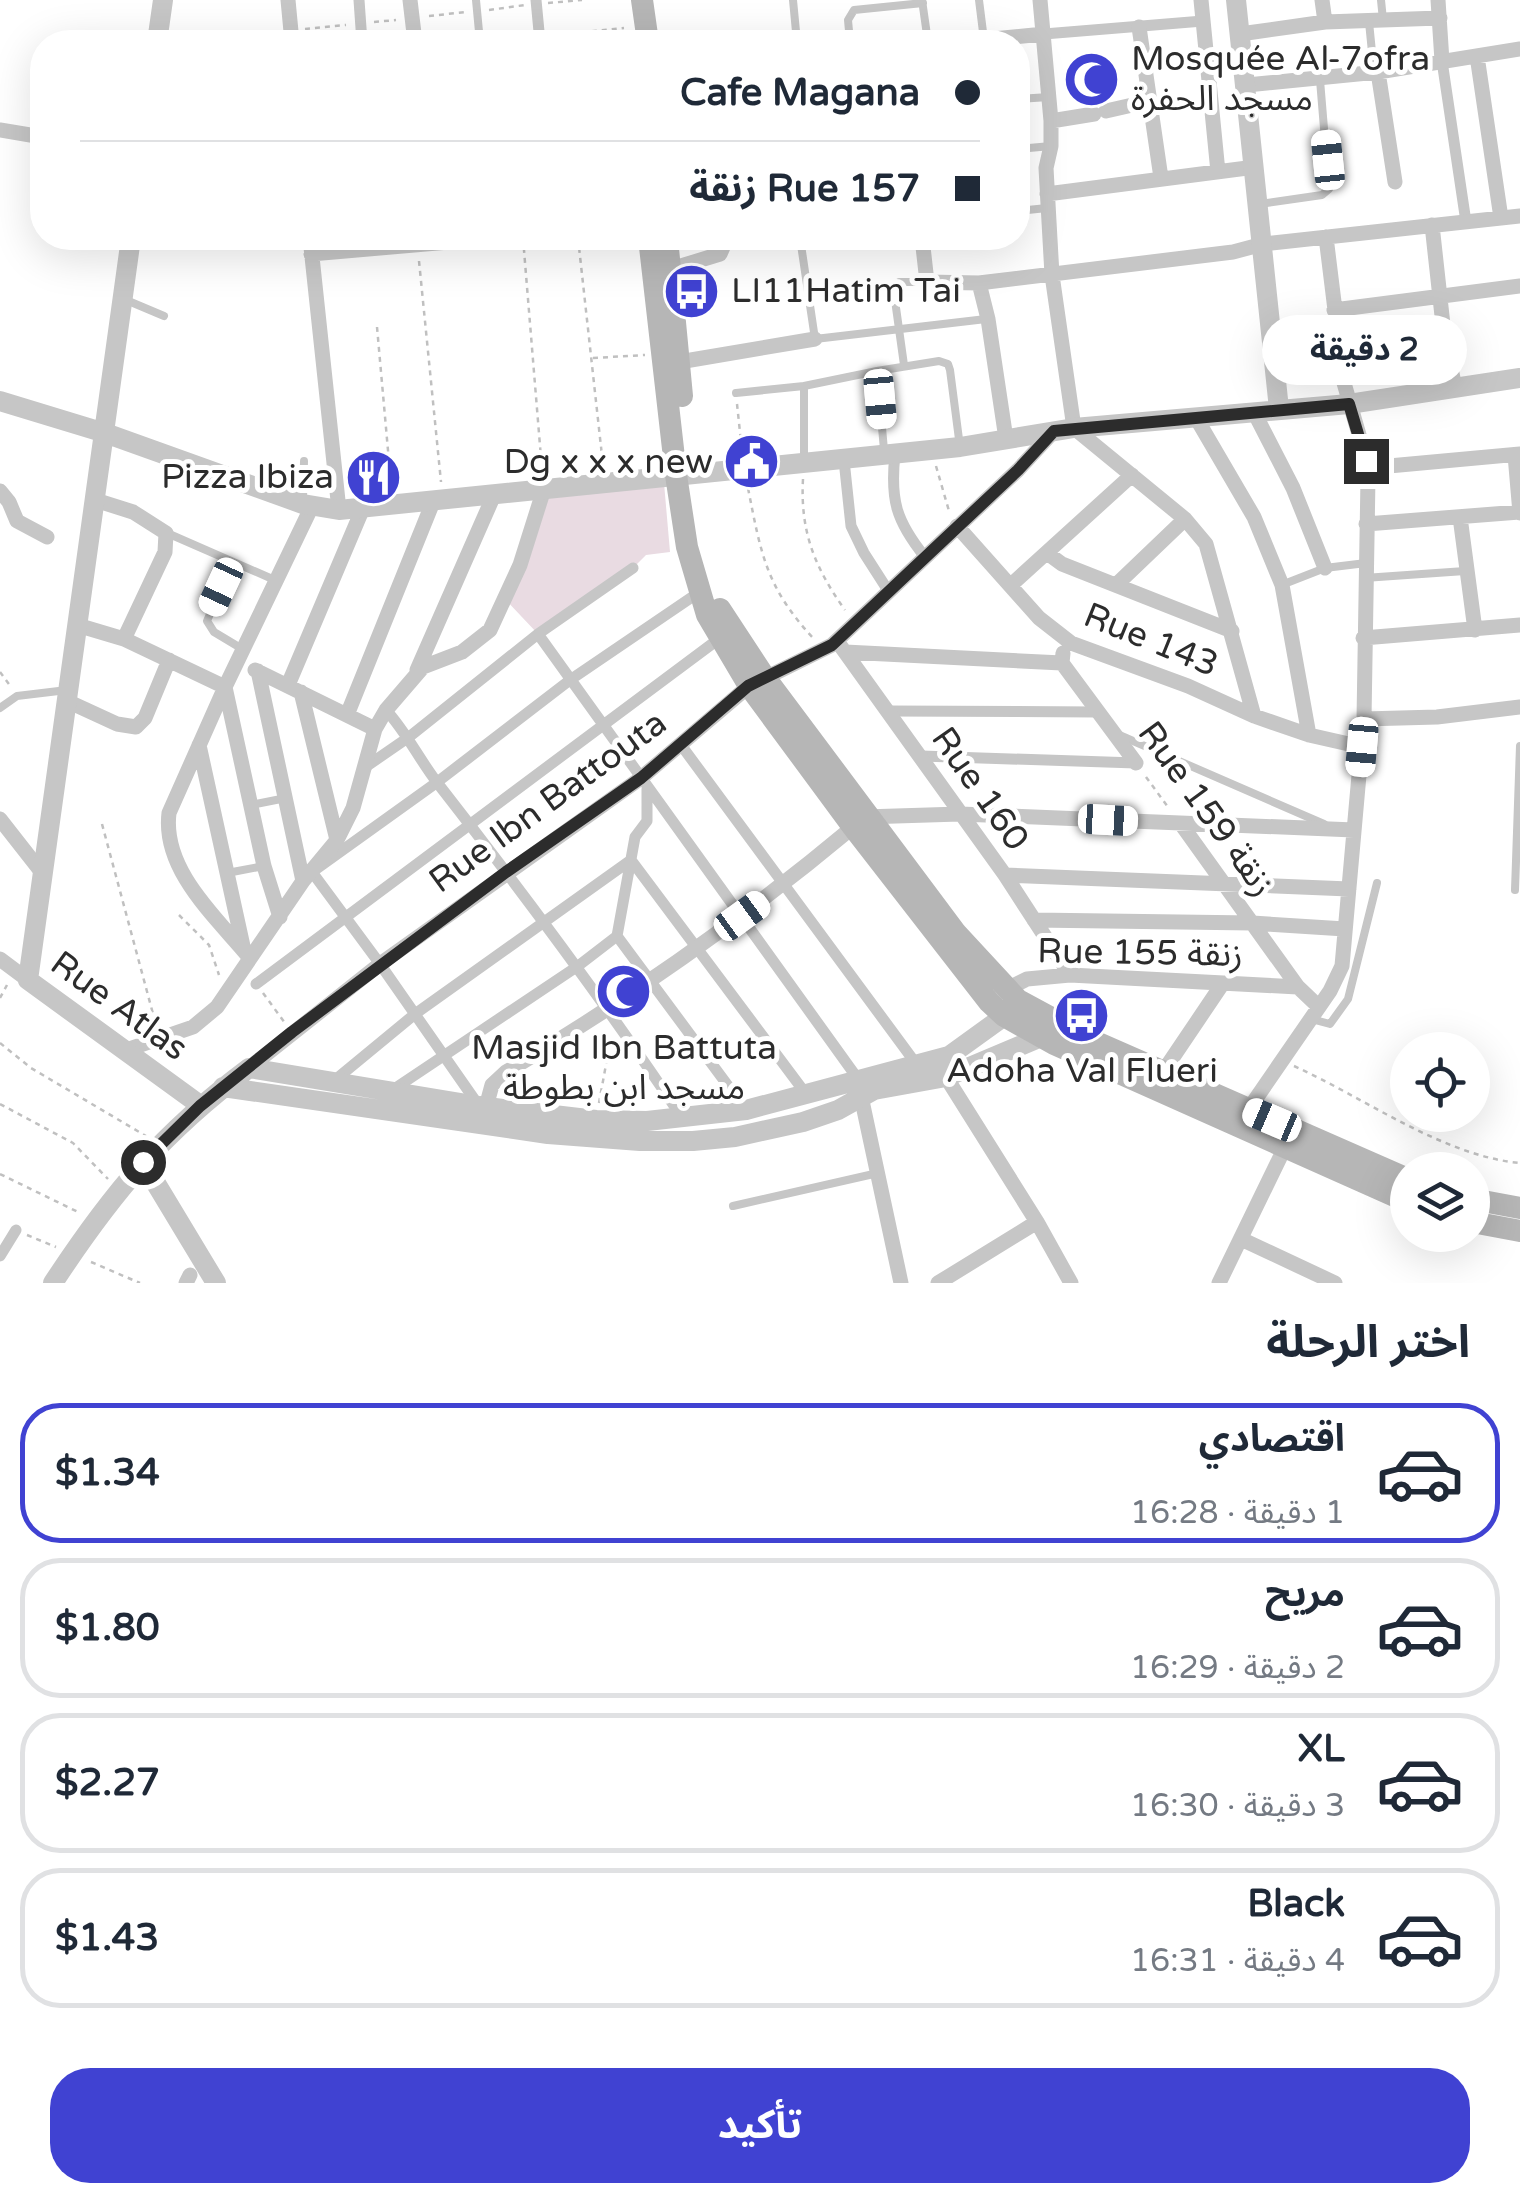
<!DOCTYPE html>
<html lang="ar">
<head>
<meta charset="utf-8">
<style>
  body { margin:0; font-family:"Varela Round","Noto Sans Arabic",sans-serif; background:#f6f6f7; color:#1f2937; direction:rtl; height:100vh; display:flex; flex-direction:column; font-size:38px; white-space:nowrap }
  * { box-sizing:border-box; margin:0 }
  p { font-size:32px; color:#747a83 }
  .icon { flex:none; width:55px; height:55px; fill:none; stroke:currentColor; stroke-width:2; stroke-linecap:round; stroke-linejoin:round }
  .map { position:relative; height:1283px; overflow:hidden; direction:ltr }
  .sheet { display:flex; flex-direction:column; background:#fff; flex:1 }
  .sheet>* { flex:none }
  .guide { position:absolute; left:30px; top:30px; width:1000px; height:220px; border-radius:40px; box-shadow:0 10px 40px #0002; direction:rtl; display:grid; align-content:center; height:220px; padding:0 50px; background:#fff }
  .tools { position:absolute; left:1390px; top:1032px; display:grid; gap:20px }
  .tools a { display:grid; place-items:center; width:100px; height:100px; border-radius:50%; background:#fff; box-shadow:0 10px 40px #0002; font-size:50px }
  .end { position:absolute; width:45px; height:45px; margin:-22px; border:12px solid #2c2c2c; background:#fff; box-shadow:0 0 0 5px #fff }
  .from { border-radius:50% }
  .bubble { position:absolute; height:70px; border-radius:35px; background:#fff; box-shadow:0 10px 40px #0002; font-size:32px; font-weight:700; line-height:70px; text-align:center; direction:rtl }
  .car { position:absolute; width:30px; height:60px; margin:-30px -15px; border-radius:12px; box-shadow:0 0 8px 2px #0007; background:linear-gradient(#fff 24%,#345 0 40%,#fff 0 76%,#345 0 86%,#fff 0) }
  .guide b { display:flex; align-items:center; gap:35px; height:95px; font-size:38px }
  .guide b+b { border-top:2px solid #e0e1e3 }
  .guide i { width:25px; height:25px; background:#1f2937 }
  ul { padding:0; list-style:none }
  li { display:flex; align-items:center; gap:30px; height:140px; margin:0 20px 15px; padding:0 30px; border:5px solid #e0e1e3; border-radius:40px }
  li div { flex:1 }
  li b { display:block; font-size:38px }
  li em { font-style:normal; font-weight:700 }
  li.current { border-color:#4042d2 }
  li>.icon { width:90px; height:90px; stroke-width:1.5 }
  h2 { padding:0 50px; font-size:45px; line-height:120px }
  .button { display:flex; gap:20px; margin-top:auto; padding:20px 50px }
  .button a { flex:1; height:115px; border-radius:40px; background:#4042d2; color:#fff; font-size:40px; font-weight:700; line-height:115px; text-align:center }
  .map>svg:first-child { display:block }
</style>
</head>
<body>
<div class="map">
<svg width="1520" height="1283" viewBox="0 0 1520 1283">
  <rect width="100%" height="100%" fill="#fff"/>
  <path fill="#e9dbe2" d="M 664,483 L 670,552 L 646,555 L 633,568 L 538,634 L 505,599 L 544,489 Z"/>
  <g fill="none" stroke-linecap="round" stroke-linejoin="round">
    <path stroke="#c0c0c0" stroke-width="2.5" stroke-dasharray="5 5" stroke-linecap="butt" d="M 548,3 L 582,0
      M 489,10 L 525,5
      M 429,16 L 466,12
      M 374,22 L 396,20
      M 305,29 L 346,25
      M 552,35 L 624,28
      M 493,42 L 525,38
      M 523,238 L 542,470
      M 578,238 L 603,465
      M 419,261 L 441,482
      M 377,327 L 391,484
      M 593,358 L 645,355
      M 737,404 L 742,451
      M 936,466 L 949,511
      M 803,479 C 800,532 815,568 845,610
      M 748,488 C 761,554 766,587 813,638
      M 0,672 L 11,687
      M 1146,777 L 1168,807
      M 102,824 L 156,1025
      M 179,915 L 209,945 L 219,975
      M 263,993 L 285,1023
      M 0,998 L 7,985
      M 0,1043 L 31,1068 L 146,1136
      M 1294,1066 C 1365,1098 1443,1156 1520,1163
      M 599,1103 L 611,1037
      M 0,1104 L 73,1143 L 108,1179
      M 0,1174 L 80,1213
      M 27,1235 L 56,1247
      M 91,1262 L 140,1283"/>
    <path stroke="#c6c6c6" stroke-width="8" d="M 476,0 L 480,42
      M 793,0 L 797,42
      M 922,0 L 928,42
      M 979,0 L 984,40
      M 1381,0 L 1383,20
      M 1369,22 L 1374,72
      M 850,42 L 848,20 L 854,10 L 923,3
      M 1018,99 L 1049,97
      M 1018,149 L 1051,146
      M 1260,204 L 1322,195 L 1329,189 L 1320,80
      M 1018,211 L 1047,208
      M 800,238 L 815,339 L 986,319
      M 126,300 L 164,316
      M 904,365 L 893,286 L 899,282 L 927,282
      M 736,393 L 804,386
      M 884,450 L 877,371 L 939,361 L 948,364 L 950,370 L 960,447
      M 804,462 L 804,386 L 877,371
      M 303,499 L 304,461
      M 167,533 L 277,581
      M 232,563 L 207,621 L 214,632 L 244,650
      M 1364,578 L 1465,571
      M 1284,584 L 1325,568 L 1366,563
      M 0,708 L 17,696 L 67,690
      M 1117,734 L 1324,824
      M 251,805 L 286,798
      M 227,873 L 264,866
      M 1515,890 L 1520,746
      M 1311,1019 L 1330,1024 L 1348,999 L 1377,883
      M 733,1206 L 878,1173"/>
    <path stroke="#c6c6c6" stroke-width="11" d="M 359,0 L 362,42
      M 536,0 L 540,42
      M 1044,34 L 1203,21
      M 1442,61 L 1466,222
      M 895,454 C 890,500 896,521 925,557
      M 844,460 L 851,526 L 864,553 L 889,592
      M 538,634 L 858,1079
      M 386,710 C 407,733 420,761 439,785 C 524,894 606,1004 683,1119
      M 888,711 L 1097,712
      M 681,745 L 917,1065
      M 921,756 L 1136,763
      M 364,768 L 409,737 L 538,634 L 633,568
      M 647,789 L 647,821 L 635,837 L 617,936 L 746,1110
      M 256,984 L 720,638
      M 335,1080 L 415,1014 L 631,860 L 806,1094
      M 391,1091 L 578,966 L 617,936
      M 479,1106 L 380,964 L 312,872 L 436,783 L 570,680 L 698,593
      M 0,1256 L 16,1230"/>
    <path stroke="#c6c6c6" stroke-width="15" d="M 288,0 L 292,42
      M 410,0 L 415,42
      M 1040,0 L 1051,121 L 1051,146 L 1046,168 L 1052,275 L 1074,428 L 1185,519 L 1206,544 L 1254,716
      M 1201,0 L 1218,172
      M 1322,0 L 1325,22
      M 1438,0 L 1442,61
      M 1139,27 L 1161,178
      M 1240,34 L 1325,22 L 1440,18
      M 962,42 L 1044,34
      M 1477,56 L 1501,218
      M 1378,72 L 1395,182
      M 1247,85 L 1378,72 L 1520,49
      M 1106,111 L 1150,101
      M 1051,121 L 1094,114
      M 0,130 L 42,137
      M 1047,194 L 1255,167
      M 1432,225 L 1444,334 L 1455,388
      M 310,238 L 339,510
      M 922,238 L 927,282 L 979,283 L 1233,252 L 1263,244 L 1520,216
      M 311,254 L 495,238
      M 671,269 L 720,254 L 727,238
      M 979,283 L 988,319 L 1006,439
      M 1334,310 L 1520,286
      M 679,362 L 815,339
      M 1254,412 L 1293,488 L 1325,568
      M 1195,416 L 1254,517 L 1282,585 L 1309,735
      M 1515,455 L 1520,513
      M 1367,468 L 1520,454
      M 0,491 L 9,502 L 17,521 L 47,537
      M 95,500 L 133,512 L 166,533 L 165,552 L 124,639 L 225,687 L 264,866 L 280,917
      M 1460,517 L 1475,630
      M 1366,524 L 1520,512
      M 957,526 L 1039,618 L 1071,643 L 1188,686 L 1254,716 L 1309,735 L 1362,747
      M 1047,553 L 1062,564 L 1232,631
      M 1011,585 L 1132,475
      M 1116,585 L 1185,519
      M 77,625 L 124,639
      M 1363,638 L 1520,625
      M 837,641 L 1005,875 L 1070,975
      M 845,652 L 1062,663
      M 1063,653 L 1062,663 L 1136,763
      M 255,670 L 375,729
      M 417,670 L 494,495
      M 258,671 L 303,881
      M 288,685 L 363,508
      M 301,692 L 337,840
      M 67,701 L 117,724 L 136,727 L 145,718 L 169,660
      M 347,715 L 433,502
      M 1364,719 L 1437,717 L 1520,707
      M 199,745 L 243,946
      M 864,817 L 960,814 L 1354,830
      M 0,819 L 43,874
      M 1181,824 L 1298,987 L 1319,1007
      M 1005,875 L 1349,889
      M 1034,920 L 1252,923 L 1345,929
      M 249,957 C 216,917 162,870 169,813 L 225,687 L 312,506
      M 0,959 L 28,980
      M 1001,992 L 1027,979 L 1070,975 L 1298,987
      M 126,1050 L 193,1027 L 217,1007 L 303,881 L 337,840 L 353,808 L 375,729 L 386,710 L 423,667 L 462,652 L 490,630 L 520,565 L 544,489
      M 249,1068 L 380,964 L 641,778 L 749,686 L 832,645 L 1018,470 L 1054,431
      M 1163,1072 L 1223,983
      M 946,1077 L 1037,1222 L 1071,1283
      M 861,1096 L 901,1283
      M 486,1107 L 492,1085 L 506,1072 C 629,999 743,919 853,827
      M 1248,1110 L 1330,991 L 1342,966 L 1364,719 L 1368,477 L 1364,452 L 1344,383 L 1326,237
      M 1241,1239 L 1335,1283
      M 186,1283 L 190,1275
      M 938,1283 L 1037,1222
      M 1219,1283 L 1288,1141"/>
    <path stroke="#c6c6c6" stroke-width="20" d="M 1236,0 L 1279,409
      M 157,42 L 163,0
      M 131,238 L 28,980 L 200,1105
      M 0,401 L 105,433 L 303,504 L 339,510 L 960,447 L 1074,428 L 1349,404 L 1520,378
      M 223,1087 L 548,1134 L 640,1141 L 693,1141 L 735,1137 L 803,1122 L 838,1110 L 874,1090 L 946,1077 L 1041,1037
      M 143,1162 L 216,1283
      M 53,1283 C 112,1193 162,1133 249,1068 L 479,1106 L 596,1120 L 647,1121 L 746,1110 L 949,1056 L 1017,1007"/>
    <path stroke="#b6b6b6" stroke-width="22" d="M 642,0 L 648,42
      M 649,238 L 676,475 L 687,547 L 707,615 L 749,686 L 853,827 L 989,1002 L 1004,1016 L 1054,1044 L 1408,1202
      M 667,238 L 682,396
      M 720,609 L 764,676 L 956,933 L 1018,1000 L 1096,1042 L 1408,1179
      M 1472,1199 L 1520,1208
      M 1472,1222 L 1520,1231"/>
  </g>
  <g fill="none" stroke-linecap="round" stroke-linejoin="round">
    <path stroke="#2c2c2c" stroke-width="12" d="M 143,1162 L 200,1106 L 292,1032 L 506,872 L 641,778 L 748,686 L 832,645 L 1018,470 L 1054,431 L 1349,404 L 1366,461"/>
  </g>
  <defs>
    <symbol id="mosque-disc" viewBox="-11 -11 22 22"><circle r="9.5" fill="#4042d2" stroke="#fff"/><path d="M3.5-4.9A6 6 0 1 0 3.5 4.9A5 5 0 1 1 3.5-4.9Z" fill="#fff"/></symbol>
    <symbol id="bus-disc" viewBox="-11 -11 22 22"><circle r="9.5" fill="#4042d2" stroke="#fff"/><path d="M-5-6H5V4H4V6H2V4H-2V6H-4V4H-5ZM-3.5-4V0h7V-4ZM-3.5 1.2v1.5H-2V1.2ZM2 1.2v1.5H3.5V1.2Z" fill="#fff"/></symbol>
    <symbol id="civic-disc" viewBox="-11 -11 22 22"><circle r="9.5" fill="#4042d2" stroke="#fff"/><path d="M-.6-6.5H3V-4.5H.6V-3L4-1V1h2V6H-6V1h2V-1L-.6-3ZM-1.2 2.5V6h2.4V2.5Z" fill="#fff"/></symbol>
    <symbol id="restaurant-disc" viewBox="-11 -11 22 22"><circle r="9.5" fill="#4042d2" stroke="#fff"/><path d="M-5-6h1v4h1v-4h1v4h1v-4h1v5L-1.5 .5V6h-2V.5L-5-1ZM5-6V6H3V1.5H1.5Q1.5-4 5-6Z" fill="#fff"/></symbol>
  </defs>
  <g fill-rule="evenodd">
    <use href="#mosque-disc" x="1060" y="48" width="63" height="63"/>
    <use href="#bus-disc" x="660" y="260" width="63" height="63"/>
    <use href="#civic-disc" x="720" y="430" width="63" height="63"/>
    <use href="#restaurant-disc" x="342" y="446" width="63" height="63"/>
    <use href="#mosque-disc" x="592" y="960" width="63" height="63"/>
    <use href="#bus-disc" x="1050" y="984" width="63" height="63"/>
  </g>
  <g text-anchor="middle" dominant-baseline="central" stroke-width="10" stroke-linejoin="round" paint-order="stroke">
    <g font-size="35" fill="#2c2c2c" stroke="#fff" text-anchor="start">
      <text x="1131" y="59">Mosquée Al-7ofra<tspan x="1131" dy="40">مسجد الحفرة</tspan></text>
      <text x="731" y="291">LI11Hatim Tai</text>
      <text x="713" y="462" text-anchor="end">Dg x x x new</text>
      <text x="334" y="477" text-anchor="end">Pizza Ibiza</text>
      <text x="624" y="1048" text-anchor="middle">Masjid Ibn Battuta<tspan x="624" dy="40">مسجد ابن بطوطة</tspan></text>
      <text x="1082" y="1071" text-anchor="middle">Adoha Val Flueri</text>
    </g>
    <g font-size="35" fill="#2c2c2c" stroke="#fff">
      <text transform="translate(1151 640) rotate(22)">Rue 143</text>
      <text transform="translate(980 789) rotate(55)">Rue 160</text>
      <text transform="translate(548 802) rotate(-36)">Rue Ibn Battouta</text>
      <text transform="translate(1206 809) rotate(54)">Rue 159 زنقة</text>
      <text transform="translate(1140 953) rotate(1)">Rue 155 زنقة</text>
      <text transform="translate(119 1006) rotate(36)">Rue Atlas</text>
    </g>
  </g>
</svg>
<div class="tools">
<a><svg class="icon" aria-label="locate" viewBox="0 0 24 24"><circle cx="12" cy="12" r="6"/><path d="M12 2v4M12 18v4M2 12h4M18 12h4"/></svg></a>
<a><svg class="icon" aria-label="layers" viewBox="0 0 24 24"><path d="M12 4l9 5-9 5-9-5zM3 14l9 5 9-5"/></svg></a>
</div>
<i class="end from" style="left:143px;top:1162px"></i>
<i class="end" style="left:1366px;top:461px"></i>
<div class="bubble" style="left:1262px;top:315px;width:205px">2 دقيقة</div>
<i class="car" style="left:1328px;top:160px;rotate:354deg"></i>
<i class="car" style="left:880px;top:399px;rotate:175deg"></i>
<i class="car" style="left:221px;top:587px;rotate:205deg"></i>
<i class="car" style="left:1362px;top:747px;rotate:185deg"></i>
<i class="car" style="left:1108px;top:820px;rotate:93deg"></i>
<i class="car" style="left:742px;top:916px;rotate:54deg"></i>
<i class="car" style="left:1272px;top:1120px;rotate:293deg"></i>
<div class="guide">
<b><i class="from"></i>Cafe Magana</b>
<b><i></i>Rue 157 زنقة</b>
</div>
</div>
<section class="sheet">
<h2>اختر الرحلة</h2>
<ul>
<li class="current"><svg class="icon" aria-label="car" viewBox="0 0 24 24"><path d="M5 17H2v-5l4-1 3-4h7l3 4 3 1v5h-3M9 17h6M6 11h13"/><circle cx="7" cy="17" r="2"/><circle cx="17" cy="17" r="2"/></svg><div><b>اقتصادي</b><p>1 دقيقة · 16:28</p></div><em>$1.34</em></li>
<li><svg class="icon" aria-label="car" viewBox="0 0 24 24"><path d="M5 17H2v-5l4-1 3-4h7l3 4 3 1v5h-3M9 17h6M6 11h13"/><circle cx="7" cy="17" r="2"/><circle cx="17" cy="17" r="2"/></svg><div><b>مريح</b><p>2 دقيقة · 16:29</p></div><em>$1.80</em></li>
<li><svg class="icon" aria-label="car" viewBox="0 0 24 24"><path d="M5 17H2v-5l4-1 3-4h7l3 4 3 1v5h-3M9 17h6M6 11h13"/><circle cx="7" cy="17" r="2"/><circle cx="17" cy="17" r="2"/></svg><div><b>XL</b><p>3 دقيقة · 16:30</p></div><em>$2.27</em></li>
<li><svg class="icon" aria-label="car" viewBox="0 0 24 24"><path d="M5 17H2v-5l4-1 3-4h7l3 4 3 1v5h-3M9 17h6M6 11h13"/><circle cx="7" cy="17" r="2"/><circle cx="17" cy="17" r="2"/></svg><div><b>Black</b><p>4 دقيقة · 16:31</p></div><em>$1.43</em></li>
</ul>
<div class="button"><a>تأكيد</a></div>
</section>
</body>
</html>
